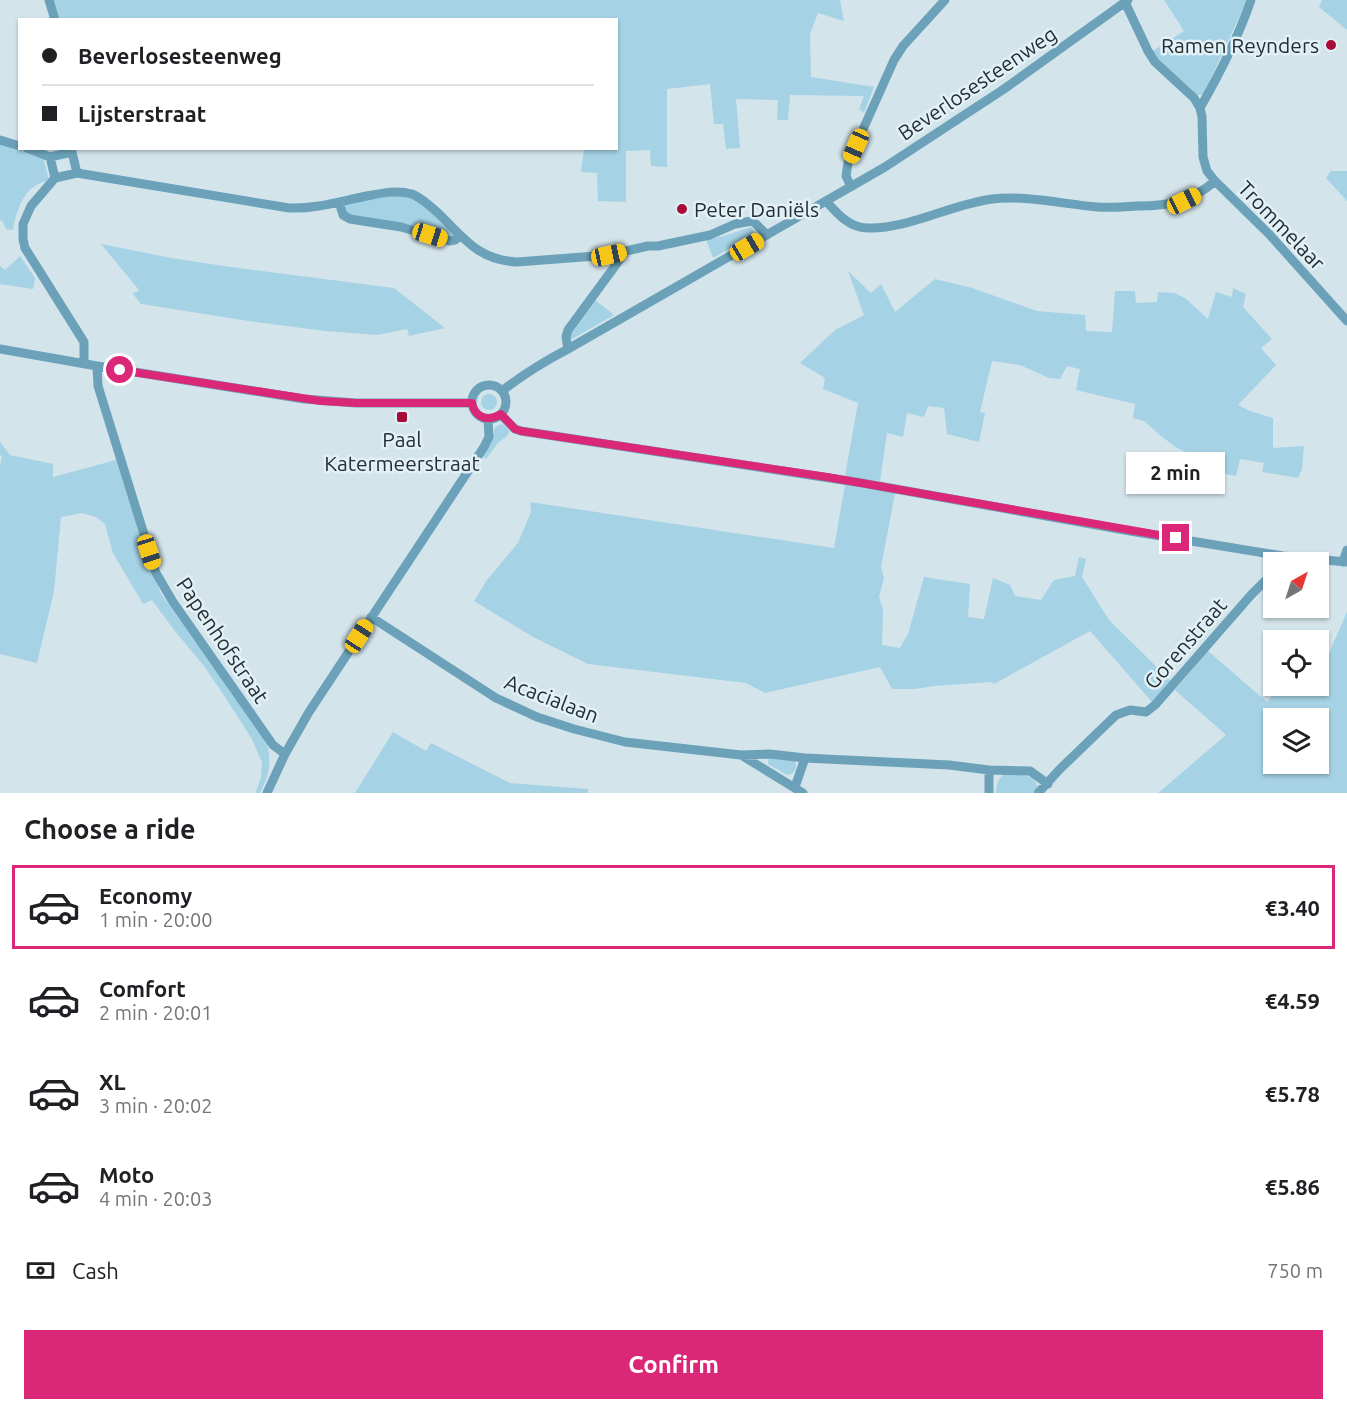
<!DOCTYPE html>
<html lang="en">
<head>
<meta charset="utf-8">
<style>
  body { margin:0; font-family:Ubuntu,sans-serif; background:#f2f2f2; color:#202124; height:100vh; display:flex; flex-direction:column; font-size:22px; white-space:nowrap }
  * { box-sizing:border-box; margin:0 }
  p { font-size:20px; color:#757577 }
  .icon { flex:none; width:33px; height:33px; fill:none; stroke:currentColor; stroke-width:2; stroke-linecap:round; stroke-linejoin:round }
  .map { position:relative; height:793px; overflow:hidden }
  .drawer { display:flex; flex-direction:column; background:#fff; flex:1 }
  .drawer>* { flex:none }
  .hud { position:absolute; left:18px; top:18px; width:600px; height:132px; border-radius:0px; box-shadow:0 2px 4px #0004; display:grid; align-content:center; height:132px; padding:0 24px; background:#fff }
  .needle { width:39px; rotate:39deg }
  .controls { position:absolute; left:1263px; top:552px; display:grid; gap:12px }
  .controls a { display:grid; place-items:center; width:66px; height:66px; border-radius:0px; background:#fff; box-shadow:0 2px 4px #0004; font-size:30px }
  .end { position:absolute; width:27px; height:27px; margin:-14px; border:8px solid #db2777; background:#fff; box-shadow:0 0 0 3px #fff }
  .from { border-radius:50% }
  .bubble { position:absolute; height:42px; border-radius:0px; background:#fff; box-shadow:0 2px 4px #0004; font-size:20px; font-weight:600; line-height:42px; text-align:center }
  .car { position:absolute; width:18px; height:36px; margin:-18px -9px; border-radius:8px; box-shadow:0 0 4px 2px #0007; background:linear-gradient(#f5c518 24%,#345 0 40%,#f5c518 0 76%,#345 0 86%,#f5c518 0) }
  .hud b { display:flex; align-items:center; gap:21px; height:57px; font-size:22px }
  .hud b+b { border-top:2px solid #e0e0e0 }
  .hud i { width:15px; height:15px; background:#202124 }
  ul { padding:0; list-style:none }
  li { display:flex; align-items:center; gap:18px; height:84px; margin:0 12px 9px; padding:0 12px; border:3px solid transparent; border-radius:0px }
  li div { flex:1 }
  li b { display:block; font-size:22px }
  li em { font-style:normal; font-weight:600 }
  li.current { border-color:#db2777 }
  li>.icon { width:54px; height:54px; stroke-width:1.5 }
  h2 { padding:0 24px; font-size:27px; line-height:72px }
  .pay { display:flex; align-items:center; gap:15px; height:66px; padding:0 24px; font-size:22px }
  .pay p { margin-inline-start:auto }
  .button { display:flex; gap:12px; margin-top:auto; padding:12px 24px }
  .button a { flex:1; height:69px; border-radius:0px; background:#db2777; color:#fff; font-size:24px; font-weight:600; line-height:69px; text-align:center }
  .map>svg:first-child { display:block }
</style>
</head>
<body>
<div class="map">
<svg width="1347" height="793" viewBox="0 0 1347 793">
  <rect width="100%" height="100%" fill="#d4e4eb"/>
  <path fill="#a5d2e5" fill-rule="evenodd" d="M 53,0 L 840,0 L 844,21 L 818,13 L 810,34 L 811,77 L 874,87 L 864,113 L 859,109 L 864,96 L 790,95 L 788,120 L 777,120 L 778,100 L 736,99 L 740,148 L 726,149 L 723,124 L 714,124 L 710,84 L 667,89 L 667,167 L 651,166 L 650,150 L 626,151 L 626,202 L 598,201 L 597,173 L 581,172 L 584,149 L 616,148 L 616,20 L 59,20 Z
    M 1164,0 L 1247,0 L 1203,95 L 1197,95 L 1160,61 L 1153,51 L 1184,31 Z
    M 1322,0 L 1347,0 L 1347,30 L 1319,7 Z
    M 0,143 L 43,157 L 49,180 C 44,182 39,183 35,186 C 22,193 15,216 13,230 L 6,229 L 2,220 L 0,221 Z
    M 1331,171 L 1347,171 L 1347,201 L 1326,178 Z
    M 395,195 L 412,198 L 425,206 L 455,234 L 454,238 L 347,215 L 344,206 L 347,203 Z
    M 751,227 L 753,230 L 754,234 L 713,258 L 706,240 L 724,236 Z
    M 101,244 L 171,258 L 231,267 L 394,288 L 445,328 L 409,336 L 407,329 L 377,335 L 325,331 L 249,321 L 141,304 L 133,294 L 139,290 Z
    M 20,256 L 35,278 L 33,289 L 0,284 L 0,266 L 5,270 Z
    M 848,271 L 871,293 L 881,284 L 895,312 L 935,279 L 972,288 L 1037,311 L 1085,315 L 1086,331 L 1112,332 L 1115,291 L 1135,291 L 1136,303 L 1157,302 L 1158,292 L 1174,293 L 1185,298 L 1208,319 L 1216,292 L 1232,297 L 1233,288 L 1246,294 L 1243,307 L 1272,339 L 1261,348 L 1276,365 L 1238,405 L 1250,411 L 1273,418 L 1273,448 L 1304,446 L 1302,469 L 1298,478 L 1262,472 L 1264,463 L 1240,459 L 1236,476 L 1207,470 L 1208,462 L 1177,448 L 1161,436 L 1144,421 L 1133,418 L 1135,404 L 1076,390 L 1080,369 L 1067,366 L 1060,379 L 1049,378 L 1020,365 L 992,361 L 980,412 L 985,413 L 979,442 L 947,434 L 944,408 L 928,406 L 924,417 L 907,413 L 903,437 L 887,433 L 880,481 L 845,476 L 858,403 L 823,389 L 825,378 L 800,363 L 835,330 L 864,315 Z
    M 594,299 L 614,315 L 572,339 L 570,338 L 569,334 Z
    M481 402a8 8 0 1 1 16 0a8 8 0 1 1-16 0Z
    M 502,424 L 510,431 L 507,436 L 498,443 L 486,459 L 483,456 L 491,444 L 495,427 Z
    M 0,442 L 10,455 L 53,464 L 53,477 L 116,460 L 150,569 L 162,595 L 266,740 C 272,762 270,773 260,793 L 255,793 L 261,778 L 262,763 L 252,739 L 227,700 L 204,666 L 174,630 L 152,600 L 143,604 L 113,553 L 105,524 L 96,517 L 82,513 L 61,517 L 54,591 L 37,663 L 0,654 L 0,465 L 2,456 L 0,455 Z
    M 845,485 L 895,493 L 881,567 L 884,578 L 879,597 L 883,610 L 882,645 L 900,648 L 908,634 L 924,577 L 970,584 L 968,617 L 984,619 L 993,578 L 1010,585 L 1015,596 L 1041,600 L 1054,580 L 1075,576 L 1079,557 L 1086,559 L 1082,577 L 1109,620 L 1171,681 L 1152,702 L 1090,631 L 994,684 L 992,682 L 934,686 L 915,689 L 892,689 L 880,667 L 765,693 L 746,683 L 588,664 L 533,637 L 474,601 L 487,580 L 518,543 L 531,512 L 530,502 L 834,548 Z
    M 1347,612 L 1347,793 L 1158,793 L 1226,735 L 1175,690 L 1208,651 L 1267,702 L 1281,686 L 1318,686 L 1319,676 ZM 1274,718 L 1318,718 L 1318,764 L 1274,764 Z
    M 393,732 L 426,751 L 431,743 L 510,783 L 588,789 L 588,793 L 355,793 Z
    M 771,758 L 795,761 C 797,766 796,769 793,773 L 787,775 L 768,764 L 768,760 Z
    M 1005,774 C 1018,775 1033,773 1038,787 L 1032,793 L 996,793 C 997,785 997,778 1005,774 Z"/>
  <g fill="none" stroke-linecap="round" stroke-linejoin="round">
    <path stroke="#6ba2b9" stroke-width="9" d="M 49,0 L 55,20
      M 1124,0 L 1148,51 L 1155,62 L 1194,98 L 1200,108 L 1202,117 L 1203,157 L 1207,171 L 1215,181 L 1269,234 L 1347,321
      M 1200,108 C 1220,73 1238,38 1251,0
      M 0,140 L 20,146
      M 27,148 L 50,157 L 72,152
      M 72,152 L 77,173
      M 50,157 L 55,178
      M 851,187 L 846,176 L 848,163 L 894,60 L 903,46 L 945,0
      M 826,201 C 837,213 849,228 867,228 C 906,230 952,204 992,199 C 1026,195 1063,204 1097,207 C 1111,208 1125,207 1138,206 C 1169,206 1191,202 1215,181
      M 339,202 L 343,215 L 350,219 L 401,227 L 449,241 L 455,240 L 460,235
      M 0,349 L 97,366 L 304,399 L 356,403 L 472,403
      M 568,349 L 566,337 L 568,330 L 626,251
      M 84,363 L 84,342 L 25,248 L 23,239 L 23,224 L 31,206 L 55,178 L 77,173 L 289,208 C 314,209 338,202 362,197 C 378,194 395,189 412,194 C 422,198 430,206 438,213 C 464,238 478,260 517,262 L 609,255 L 648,246 L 658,246 L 710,235 L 735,224 L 746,222 L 752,221 L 756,224 L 767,235
      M 97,366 L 98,386 L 156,573 L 173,602 L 273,745 L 285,754
      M472 402a17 17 0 1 1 34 0a17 17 0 1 1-34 0Z
      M 502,391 C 525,373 543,362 568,349 L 885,167 L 1004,89 L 1128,0
      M 501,415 L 515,429 L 521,431 L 862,483 L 1130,531 L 1283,556 L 1347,562
      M 1343,562 L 1347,550
      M 371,617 L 496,698 L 537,717 L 574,729 L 625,742 L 741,755 L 770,754 L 805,758 L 949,765 L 989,770 L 1030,771 L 1048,784
      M 741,755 L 803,793
      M 795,787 L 805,758
      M 267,793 L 285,754 L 309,712 L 484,447 L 489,437 L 488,419
      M 989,793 L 989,770
      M 1038,793 L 1060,769 L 1116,715 L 1130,710 L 1146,712 L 1155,705 L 1251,595 L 1274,572"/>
  </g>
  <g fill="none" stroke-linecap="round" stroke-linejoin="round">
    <path stroke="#db2777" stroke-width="8" d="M 120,370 L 321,401 L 356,403 L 472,403 C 475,418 488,422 501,414 L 515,429 L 521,431 L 827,477 L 1176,538"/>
  </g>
  <g fill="#a60c35" stroke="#e1f1f8" stroke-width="2">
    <circle cx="1331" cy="45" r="6"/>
    <circle cx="682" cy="209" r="6"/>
    <rect x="396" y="411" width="12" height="12" rx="3"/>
  </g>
  <g text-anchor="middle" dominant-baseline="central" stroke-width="5" stroke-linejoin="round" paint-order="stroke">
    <g font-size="21" fill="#282e30" stroke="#e1f1f8" text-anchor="end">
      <text x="1319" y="45">Ramen Reynders</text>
      <text x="694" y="209" text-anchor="start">Peter Daniëls</text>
      <text x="402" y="439" text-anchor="middle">Paal<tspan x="402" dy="24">Katermeerstraat</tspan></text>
    </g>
    <g font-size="21" fill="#282e30" stroke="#e1f1f8">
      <text transform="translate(977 83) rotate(-34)">Beverlosesteenweg</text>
      <text transform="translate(1282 225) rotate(46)">Trommelaar</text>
      <text transform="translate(223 640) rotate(56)">Papenhofstraat</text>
      <text transform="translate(1185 643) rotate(-49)">Gorenstraat</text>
      <text transform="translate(552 698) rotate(21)">Acacialaan</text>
    </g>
  </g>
</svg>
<div class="controls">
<a><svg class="needle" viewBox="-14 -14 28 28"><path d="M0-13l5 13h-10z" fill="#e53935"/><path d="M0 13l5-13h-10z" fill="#757577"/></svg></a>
<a><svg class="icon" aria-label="locate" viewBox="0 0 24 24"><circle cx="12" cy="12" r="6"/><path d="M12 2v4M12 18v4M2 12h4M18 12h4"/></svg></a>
<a><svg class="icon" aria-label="layers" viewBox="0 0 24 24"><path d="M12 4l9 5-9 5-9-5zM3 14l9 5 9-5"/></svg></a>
</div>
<i class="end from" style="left:120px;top:370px"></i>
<i class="end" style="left:1176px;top:538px"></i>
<div class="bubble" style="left:1126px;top:452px;width:99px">2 min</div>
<i class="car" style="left:856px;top:146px;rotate:204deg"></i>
<i class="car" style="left:1184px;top:201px;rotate:64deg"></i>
<i class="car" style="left:430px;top:235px;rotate:107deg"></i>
<i class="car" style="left:747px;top:247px;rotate:60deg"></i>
<i class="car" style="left:609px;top:255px;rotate:78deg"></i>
<i class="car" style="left:149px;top:552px;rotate:162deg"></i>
<i class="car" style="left:359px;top:636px;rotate:33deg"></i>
<div class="hud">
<b><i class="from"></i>Beverlosesteenweg</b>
<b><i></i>Lijsterstraat</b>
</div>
</div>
<section class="drawer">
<h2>Choose a ride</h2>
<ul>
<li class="current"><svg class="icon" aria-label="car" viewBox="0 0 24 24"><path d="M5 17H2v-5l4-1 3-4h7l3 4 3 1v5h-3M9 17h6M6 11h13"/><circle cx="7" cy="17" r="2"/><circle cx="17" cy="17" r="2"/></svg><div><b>Economy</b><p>1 min · 20:00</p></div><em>€3.40</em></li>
<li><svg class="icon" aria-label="car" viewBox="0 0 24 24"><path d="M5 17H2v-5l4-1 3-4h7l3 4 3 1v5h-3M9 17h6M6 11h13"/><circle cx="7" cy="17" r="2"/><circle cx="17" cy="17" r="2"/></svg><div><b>Comfort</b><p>2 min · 20:01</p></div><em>€4.59</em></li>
<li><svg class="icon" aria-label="car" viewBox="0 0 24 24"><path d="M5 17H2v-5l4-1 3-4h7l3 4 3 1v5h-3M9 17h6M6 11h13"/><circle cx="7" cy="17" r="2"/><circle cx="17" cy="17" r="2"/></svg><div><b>XL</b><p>3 min · 20:02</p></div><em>€5.78</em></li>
<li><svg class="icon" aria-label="car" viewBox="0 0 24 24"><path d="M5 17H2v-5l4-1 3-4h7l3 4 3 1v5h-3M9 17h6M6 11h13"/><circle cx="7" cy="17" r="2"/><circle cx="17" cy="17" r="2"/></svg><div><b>Moto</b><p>4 min · 20:03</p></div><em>€5.86</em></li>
</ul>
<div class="pay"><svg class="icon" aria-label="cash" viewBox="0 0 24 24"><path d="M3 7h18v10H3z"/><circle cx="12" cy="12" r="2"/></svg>Cash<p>750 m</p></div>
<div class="button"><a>Confirm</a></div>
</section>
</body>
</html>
